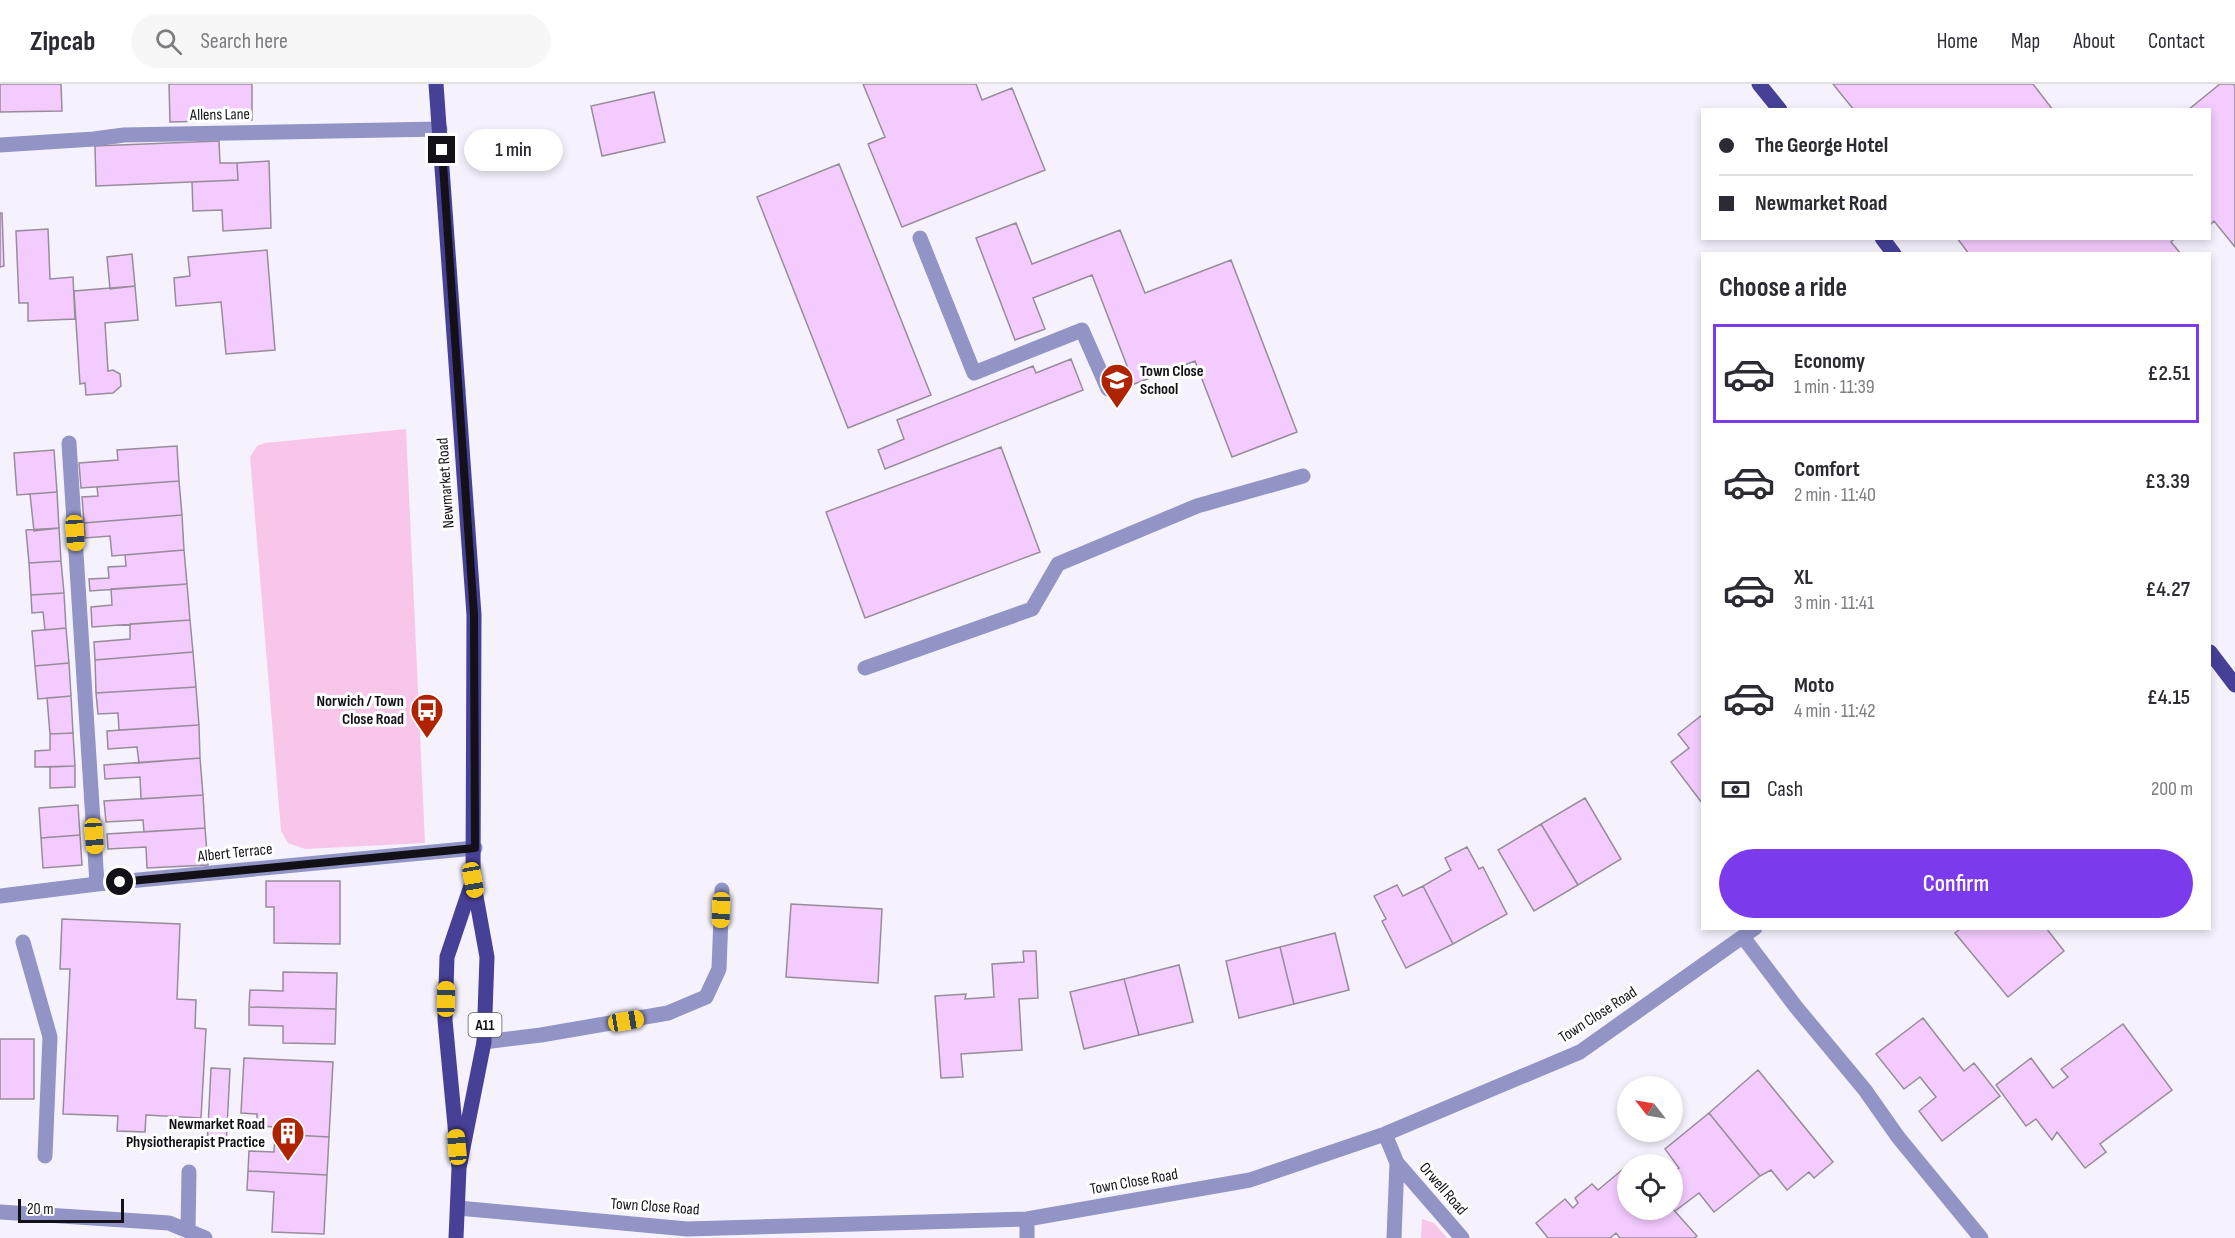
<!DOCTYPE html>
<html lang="en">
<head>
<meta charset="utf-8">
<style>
  body { margin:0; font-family:"Sofia Sans Condensed",sans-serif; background:#f7f7f7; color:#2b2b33; height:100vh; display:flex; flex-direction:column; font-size:22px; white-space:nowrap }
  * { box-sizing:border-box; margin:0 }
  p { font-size:20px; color:#7c7c81 }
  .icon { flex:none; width:33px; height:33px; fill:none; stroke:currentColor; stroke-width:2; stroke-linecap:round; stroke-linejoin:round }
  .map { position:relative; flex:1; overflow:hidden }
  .details { position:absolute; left:1701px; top:168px; width:510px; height:678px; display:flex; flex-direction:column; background:#fff; border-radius:0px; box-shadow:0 3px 9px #0003 }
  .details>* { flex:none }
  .banner { position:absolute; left:1701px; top:24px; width:510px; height:132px; border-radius:0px; box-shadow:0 3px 9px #0003; display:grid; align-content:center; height:132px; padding:0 18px; background:#fff }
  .needle { width:39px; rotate:301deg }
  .fabs { position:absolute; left:1617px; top:992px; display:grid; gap:12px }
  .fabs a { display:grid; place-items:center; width:66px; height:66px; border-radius:50%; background:#fff; box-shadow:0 3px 9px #0003; font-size:30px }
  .scale { position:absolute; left:18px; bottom:15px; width:106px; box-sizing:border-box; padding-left:6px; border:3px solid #131117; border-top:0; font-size:16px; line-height:21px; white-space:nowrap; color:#131117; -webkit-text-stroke:4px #fff; paint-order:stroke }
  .end { position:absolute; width:27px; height:27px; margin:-14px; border:8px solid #131117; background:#fff; box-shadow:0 0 0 3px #fff }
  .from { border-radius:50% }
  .bubble { position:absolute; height:42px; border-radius:21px; background:#fff; box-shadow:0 3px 9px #0003; font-size:20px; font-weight:600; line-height:42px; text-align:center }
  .car { position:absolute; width:18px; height:36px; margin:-18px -9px; border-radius:8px; box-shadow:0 0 4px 2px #0007; background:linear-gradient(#f5c518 24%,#345 0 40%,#f5c518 0 76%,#345 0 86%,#f5c518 0) }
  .banner b { display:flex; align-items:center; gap:21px; height:57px; font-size:22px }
  .banner b+b { border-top:2px solid #e1e1e2 }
  .banner i { width:15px; height:15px; background:#2b2b33 }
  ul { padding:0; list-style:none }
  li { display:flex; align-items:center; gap:18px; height:99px; margin:0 12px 9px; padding:0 6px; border:3px solid transparent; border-radius:0px }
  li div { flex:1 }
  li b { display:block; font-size:22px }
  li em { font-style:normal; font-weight:600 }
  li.selected { border-color:#7c3aed }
  li>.icon { width:54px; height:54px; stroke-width:1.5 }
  h2 { padding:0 18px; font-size:27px; line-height:72px }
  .pay { display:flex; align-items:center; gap:15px; height:66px; padding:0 18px; font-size:22px }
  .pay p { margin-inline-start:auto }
  .action { display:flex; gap:12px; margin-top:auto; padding:12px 18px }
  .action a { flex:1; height:69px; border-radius:36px; background:#7c3aed; color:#fff; font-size:24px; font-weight:600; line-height:69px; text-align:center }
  header { display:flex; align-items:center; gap:36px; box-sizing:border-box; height:84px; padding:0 30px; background:#fff; border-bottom:2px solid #e1e1e2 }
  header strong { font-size:28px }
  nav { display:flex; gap:33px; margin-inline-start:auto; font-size:21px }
  .search { width:420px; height:54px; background:#f7f7f7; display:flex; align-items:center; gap:15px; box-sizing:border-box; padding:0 21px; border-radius:33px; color:#7c7c81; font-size:22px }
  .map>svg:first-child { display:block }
</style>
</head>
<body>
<header>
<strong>Zipcab</strong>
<div class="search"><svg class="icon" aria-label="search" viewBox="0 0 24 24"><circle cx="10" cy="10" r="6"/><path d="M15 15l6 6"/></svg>Search here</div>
<nav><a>Home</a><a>Map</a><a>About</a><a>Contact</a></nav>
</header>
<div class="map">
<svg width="2235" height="1154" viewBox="0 0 2235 1154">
  <rect width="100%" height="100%" fill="#f5f2fd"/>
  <path fill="#f8c6e9" d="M 406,345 L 425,759 L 305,765 L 288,759 L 281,747 L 250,373 L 257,362 L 265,359 Z
    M 1422,1135 L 1434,1139 L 1447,1154 L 1421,1154 Z"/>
  <path fill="#f3cbfe" stroke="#988c9b" stroke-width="1.5" d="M 0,0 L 61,0 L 62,27 L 0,28 Z
    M 169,0 L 252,0 L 252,36 L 170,38 Z
    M 863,0 L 976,0 L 982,16 L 1012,4 L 1045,86 L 902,143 L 868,60 L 885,53 Z
    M 1833,0 L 2033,0 L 2053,26 L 1854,26 Z
    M 2220,0 L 2233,0 L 2235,2 L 2235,163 L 2214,137 L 2210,141 L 2210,26 L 2188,26 Z
    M 654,8 L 665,58 L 602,72 L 591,22 Z
    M 219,57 L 220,79 L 237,79 L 238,96 L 96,102 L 95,62 Z
    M 269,77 L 271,144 L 223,147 L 222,126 L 193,127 L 192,98 L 238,96 L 237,79 Z
    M 839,80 L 931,311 L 848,344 L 757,113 Z
    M 0,129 L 2,129 L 4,182 L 0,183 Z
    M 1016,139 L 1032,180 L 1120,146 L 1145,209 L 1231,176 L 1297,348 L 1232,373 L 1195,277 L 1134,300 L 1092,191 L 1033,214 L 1045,245 L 1015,256 L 976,154 Z
    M 48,145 L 50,195 L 73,193 L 75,235 L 28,237 L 28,219 L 19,219 L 16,147 Z
    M 1957,154 L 2175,154 L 2171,158 L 2181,170 L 1969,170 Z
    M 267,166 L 275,266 L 226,270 L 221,218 L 176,222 L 174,194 L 190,192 L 188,173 Z
    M 132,170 L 135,202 L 110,205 L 107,173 Z
    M 135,202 L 138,236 L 105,239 L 108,287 L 113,286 L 120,290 L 121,302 L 113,309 L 86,311 L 85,299 L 80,300 L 74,207 Z
    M 1071,275 L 1083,306 L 885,385 L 878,366 L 904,355 L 897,336 L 1033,282 L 1036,289 Z
    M 177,362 L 179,397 L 81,404 L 79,379 L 118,376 L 117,366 Z
    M 1001,363 L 1040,468 L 865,534 L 826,428 Z
    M 54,366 L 57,408 L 17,411 L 14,369 Z
    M 179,397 L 182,431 L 84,439 L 82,413 L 98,412 L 97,403 Z
    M 57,408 L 59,444 L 34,447 L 30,410 Z
    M 182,431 L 184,466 L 112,472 L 110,452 L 85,454 L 84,439 Z
    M 59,444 L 61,477 L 29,479 L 26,446 Z
    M 184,466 L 187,500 L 90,507 L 89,495 L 109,494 L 108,483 L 126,482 L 125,471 Z
    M 61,477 L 64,509 L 31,511 L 29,479 Z
    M 187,500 L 190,536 L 92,543 L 91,523 L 112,521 L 111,505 Z
    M 64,509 L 66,544 L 45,546 L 43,528 L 32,529 L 31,511 Z
    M 190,536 L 193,568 L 95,576 L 94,558 L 130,555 L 130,540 Z
    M 66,544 L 69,579 L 35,582 L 32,547 Z
    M 193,568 L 196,603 L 96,609 L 95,576 Z
    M 69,579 L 71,612 L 38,615 L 35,582 Z
    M 196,603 L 199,641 L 119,646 L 118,629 L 98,630 L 96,609 Z
    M 71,612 L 73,649 L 50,650 L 47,614 Z
    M 1702,631 L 1702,719 L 1671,678 L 1689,664 L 1678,650 Z
    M 199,641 L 200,674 L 139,679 L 137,663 L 108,665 L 107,647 Z
    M 73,649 L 75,682 L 35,683 L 35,667 L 50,666 L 50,650 Z
    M 200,674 L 203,711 L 141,715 L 140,693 L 105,695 L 104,681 Z
    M 75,682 L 75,703 L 50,704 L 50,683 Z
    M 203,711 L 205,744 L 144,748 L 143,736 L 106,738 L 104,717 Z
    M 1585,714 L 1621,775 L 1578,801 L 1541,740 Z
    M 78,721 L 80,751 L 41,754 L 39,724 Z
    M 1541,740 L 1578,801 L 1534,827 L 1498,766 Z
    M 205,744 L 208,781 L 147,784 L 146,763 L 108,765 L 107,750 Z
    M 80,751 L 82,781 L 43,784 L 41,754 Z
    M 1467,763 L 1479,785 L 1483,783 L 1507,830 L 1453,860 L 1423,802 L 1451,786 L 1445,774 Z
    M 266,797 L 340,797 L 340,860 L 274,859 L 274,823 L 266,823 Z
    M 1397,801 L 1403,812 L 1423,802 L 1453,860 L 1406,884 L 1382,837 L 1386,835 L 1374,812 Z
    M 791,820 L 882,825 L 878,899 L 786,893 Z
    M 62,835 L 180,840 L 177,915 L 196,916 L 195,944 L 206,945 L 201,1034 L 146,1031 L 145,1048 L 117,1047 L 118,1032 L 63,1030 L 70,885 L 60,885 Z
    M 1961,844 L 2046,844 L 2064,867 L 2008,913 L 1955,849 Z
    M 1335,849 L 1349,906 L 1294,920 L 1280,863 Z
    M 1280,863 L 1294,920 L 1239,934 L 1226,877 Z
    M 1023,867 L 1036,867 L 1038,914 L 1019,915 L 1022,966 L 961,970 L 963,993 L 941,994 L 935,912 L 966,910 L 965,915 L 994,913 L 992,880 L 1024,878 Z
    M 1179,881 L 1193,938 L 1139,951 L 1124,895 Z
    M 283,888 L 337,889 L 336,925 L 249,923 L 250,906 L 283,907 Z
    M 1124,895 L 1139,951 L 1084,965 L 1070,908 Z
    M 249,923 L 336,925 L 335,960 L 283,959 L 283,942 L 249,941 Z
    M 1923,934 L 1964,987 L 1974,979 L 2000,1012 L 1942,1057 L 1919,1027 L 1936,1013 L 1920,993 L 1904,1005 L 1876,970 Z
    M 2123,940 L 2172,1006 L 2100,1060 L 2106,1068 L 2085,1084 L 2057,1048 L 2052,1056 L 2036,1035 L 2026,1042 L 1996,1001 L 2031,974 L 2053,1004 L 2068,993 L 2061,985 Z
    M 0,955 L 34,955 L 34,1015 L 0,1015 Z
    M 244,974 L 333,978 L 329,1053 L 275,1050 L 276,1043 L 257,1042 L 257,1030 L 241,1029 Z
    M 211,984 L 230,985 L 226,1063 L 207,1063 Z
    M 1758,986 L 1833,1078 L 1814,1094 L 1809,1088 L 1787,1106 L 1771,1086 L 1760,1092 L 1709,1029 Z
    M 1709,1029 L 1760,1092 L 1714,1128 L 1699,1109 L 1675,1127 L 1672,1124 L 1672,1089 L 1679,1084 L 1665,1065 Z
    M 275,1050 L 329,1053 L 327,1091 L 248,1087 L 249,1067 L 274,1068 Z
    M 1628,1081 L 1628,1125 L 1672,1124 L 1697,1152 L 1694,1154 L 1620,1154 L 1616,1149 L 1610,1154 L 1548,1154 L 1536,1139 L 1565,1115 L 1573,1124 L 1578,1119 L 1575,1114 L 1592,1100 L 1598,1106 Z
    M 248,1087 L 327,1091 L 324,1150 L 272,1148 L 274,1108 L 247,1106 Z"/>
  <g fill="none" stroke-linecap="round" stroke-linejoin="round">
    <path stroke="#9194c5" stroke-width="15" d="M 0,61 L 94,55 L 124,51 L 440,45
      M 920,154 L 974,289 L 1082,246 L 1108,305
      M 69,359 L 97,800
      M 865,584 L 1032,525 L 1058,480 L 1197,422 L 1303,392
      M 0,812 L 97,800 L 475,764
      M 1743,853 L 1796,923 L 1865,1006 L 1898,1053 L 1981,1154
      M 23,858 L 50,953 L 45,1072
      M 484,958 L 541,951 L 668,929 L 706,913 L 719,885 L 722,806
      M 1385,1050 L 1397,1079 L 1394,1154
      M 1397,1079 L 1462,1154
      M 458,1124 L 687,1145 L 1027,1135 L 1250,1096 L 1385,1050 L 1580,968 L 1755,844
      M 0,1128 L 169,1139 L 205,1154
      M 188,1146 L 189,1088
      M 1027,1154 L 1027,1135"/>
    <path stroke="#474097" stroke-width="15" d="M 436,0 L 474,531 L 473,796 L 487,873 L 484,958 L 459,1084
      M 1759,0 L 1780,26
      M 1882,154 L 1894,170
      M 2210,568 L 2235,601
      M 456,1154 L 459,1084 L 445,936 L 447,873 L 472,799"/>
  </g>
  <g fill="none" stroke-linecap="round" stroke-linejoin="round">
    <path stroke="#131117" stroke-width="8" d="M 120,798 L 475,764 L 474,531 L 442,66"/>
  </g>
  <defs>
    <symbol id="school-pin" viewBox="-11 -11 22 30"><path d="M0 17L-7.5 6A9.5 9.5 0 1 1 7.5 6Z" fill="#af2301" stroke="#fff"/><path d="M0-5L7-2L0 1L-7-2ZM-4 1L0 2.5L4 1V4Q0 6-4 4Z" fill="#fff"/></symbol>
    <symbol id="bus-pin" viewBox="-11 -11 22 30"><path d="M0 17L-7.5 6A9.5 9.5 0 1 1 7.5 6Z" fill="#af2301" stroke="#fff"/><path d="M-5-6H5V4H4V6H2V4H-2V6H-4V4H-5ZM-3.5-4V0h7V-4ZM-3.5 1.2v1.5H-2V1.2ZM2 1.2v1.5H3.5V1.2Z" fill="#fff"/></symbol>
    <symbol id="building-pin" viewBox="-11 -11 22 30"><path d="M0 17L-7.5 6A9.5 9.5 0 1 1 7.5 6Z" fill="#af2301" stroke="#fff"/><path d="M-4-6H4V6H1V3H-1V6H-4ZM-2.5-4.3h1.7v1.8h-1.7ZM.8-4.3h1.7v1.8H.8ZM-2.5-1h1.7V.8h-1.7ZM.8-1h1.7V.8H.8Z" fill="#fff"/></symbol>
  </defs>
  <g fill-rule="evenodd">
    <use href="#school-pin" x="1098" y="277" width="38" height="52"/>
    <use href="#bus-pin" x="408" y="607" width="38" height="52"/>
    <use href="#building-pin" x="269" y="1030" width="38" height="52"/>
  </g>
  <g text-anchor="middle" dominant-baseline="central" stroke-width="6" stroke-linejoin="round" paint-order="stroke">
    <rect fill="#fff" stroke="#5a585d" stroke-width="1.5" x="468.5" y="929" width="33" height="24" rx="4.5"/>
    <g font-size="15" font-weight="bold" fill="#131117">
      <text x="485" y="941">A11</text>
    </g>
    <g font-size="16" fill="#131117" stroke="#fff">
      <text transform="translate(220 31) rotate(-1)">Allens Lane</text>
      <text transform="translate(446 399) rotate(-94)">Newmarket Road</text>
      <text transform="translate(235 769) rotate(-6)">Albert Terrace</text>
      <text transform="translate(1598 931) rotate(-33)">Town Close Road</text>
      <text transform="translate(1134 1098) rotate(-10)">Town Close Road</text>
      <text transform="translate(1443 1105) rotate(49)">Orwell Road</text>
      <text transform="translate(655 1123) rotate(4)">Town Close Road</text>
    </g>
    <g font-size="16" font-weight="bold" fill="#131117" stroke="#fff" text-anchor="end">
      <text x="1140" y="287" text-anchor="start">Town Close<tspan x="1140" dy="18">School</tspan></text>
      <text x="404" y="617">Norwich / Town<tspan x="404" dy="18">Close Road</tspan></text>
      <text x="265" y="1040">Newmarket Road<tspan x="265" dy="18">Physiotherapist Practice</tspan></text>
    </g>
  </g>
</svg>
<div class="fabs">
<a><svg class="needle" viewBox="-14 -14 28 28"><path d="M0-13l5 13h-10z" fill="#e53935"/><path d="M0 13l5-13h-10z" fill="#7c7c81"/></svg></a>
<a><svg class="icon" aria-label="locate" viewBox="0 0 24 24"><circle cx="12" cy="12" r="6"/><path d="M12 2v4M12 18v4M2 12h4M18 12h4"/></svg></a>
</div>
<div class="scale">20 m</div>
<i class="end from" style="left:120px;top:798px"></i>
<i class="end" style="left:442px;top:66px"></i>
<div class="bubble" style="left:464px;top:45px;width:99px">1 min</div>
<i class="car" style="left:75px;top:449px;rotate:176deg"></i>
<i class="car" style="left:94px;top:752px;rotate:176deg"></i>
<i class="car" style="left:473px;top:796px;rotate:170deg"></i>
<i class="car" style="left:721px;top:826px;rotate:182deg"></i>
<i class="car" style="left:446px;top:915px;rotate:1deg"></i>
<i class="car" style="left:626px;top:937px;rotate:80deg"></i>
<i class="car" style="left:457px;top:1063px;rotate:355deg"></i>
<div class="banner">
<b><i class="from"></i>The George Hotel</b>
<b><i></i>Newmarket Road</b>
</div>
<section class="details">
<h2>Choose a ride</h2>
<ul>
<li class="selected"><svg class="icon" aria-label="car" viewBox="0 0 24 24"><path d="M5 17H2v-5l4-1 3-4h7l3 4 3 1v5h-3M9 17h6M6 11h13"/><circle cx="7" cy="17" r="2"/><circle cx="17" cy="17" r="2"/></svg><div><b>Economy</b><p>1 min · 11:39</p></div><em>£2.51</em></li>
<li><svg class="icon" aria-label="car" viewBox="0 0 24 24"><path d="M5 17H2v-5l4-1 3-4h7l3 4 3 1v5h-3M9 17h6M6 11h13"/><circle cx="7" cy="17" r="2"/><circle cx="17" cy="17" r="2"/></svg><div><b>Comfort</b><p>2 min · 11:40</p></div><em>£3.39</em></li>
<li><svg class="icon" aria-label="car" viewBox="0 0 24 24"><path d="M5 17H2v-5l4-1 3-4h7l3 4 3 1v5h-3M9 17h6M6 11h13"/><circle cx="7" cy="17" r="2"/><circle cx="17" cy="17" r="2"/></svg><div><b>XL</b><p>3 min · 11:41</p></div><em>£4.27</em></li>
<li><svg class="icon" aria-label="car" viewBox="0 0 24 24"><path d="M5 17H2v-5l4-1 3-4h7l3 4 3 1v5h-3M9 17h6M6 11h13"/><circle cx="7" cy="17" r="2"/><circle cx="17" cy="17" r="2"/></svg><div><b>Moto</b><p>4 min · 11:42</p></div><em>£4.15</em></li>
</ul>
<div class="pay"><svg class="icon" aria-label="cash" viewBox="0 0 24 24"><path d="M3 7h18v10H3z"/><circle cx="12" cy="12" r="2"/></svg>Cash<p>200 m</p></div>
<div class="action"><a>Confirm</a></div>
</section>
</div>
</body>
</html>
